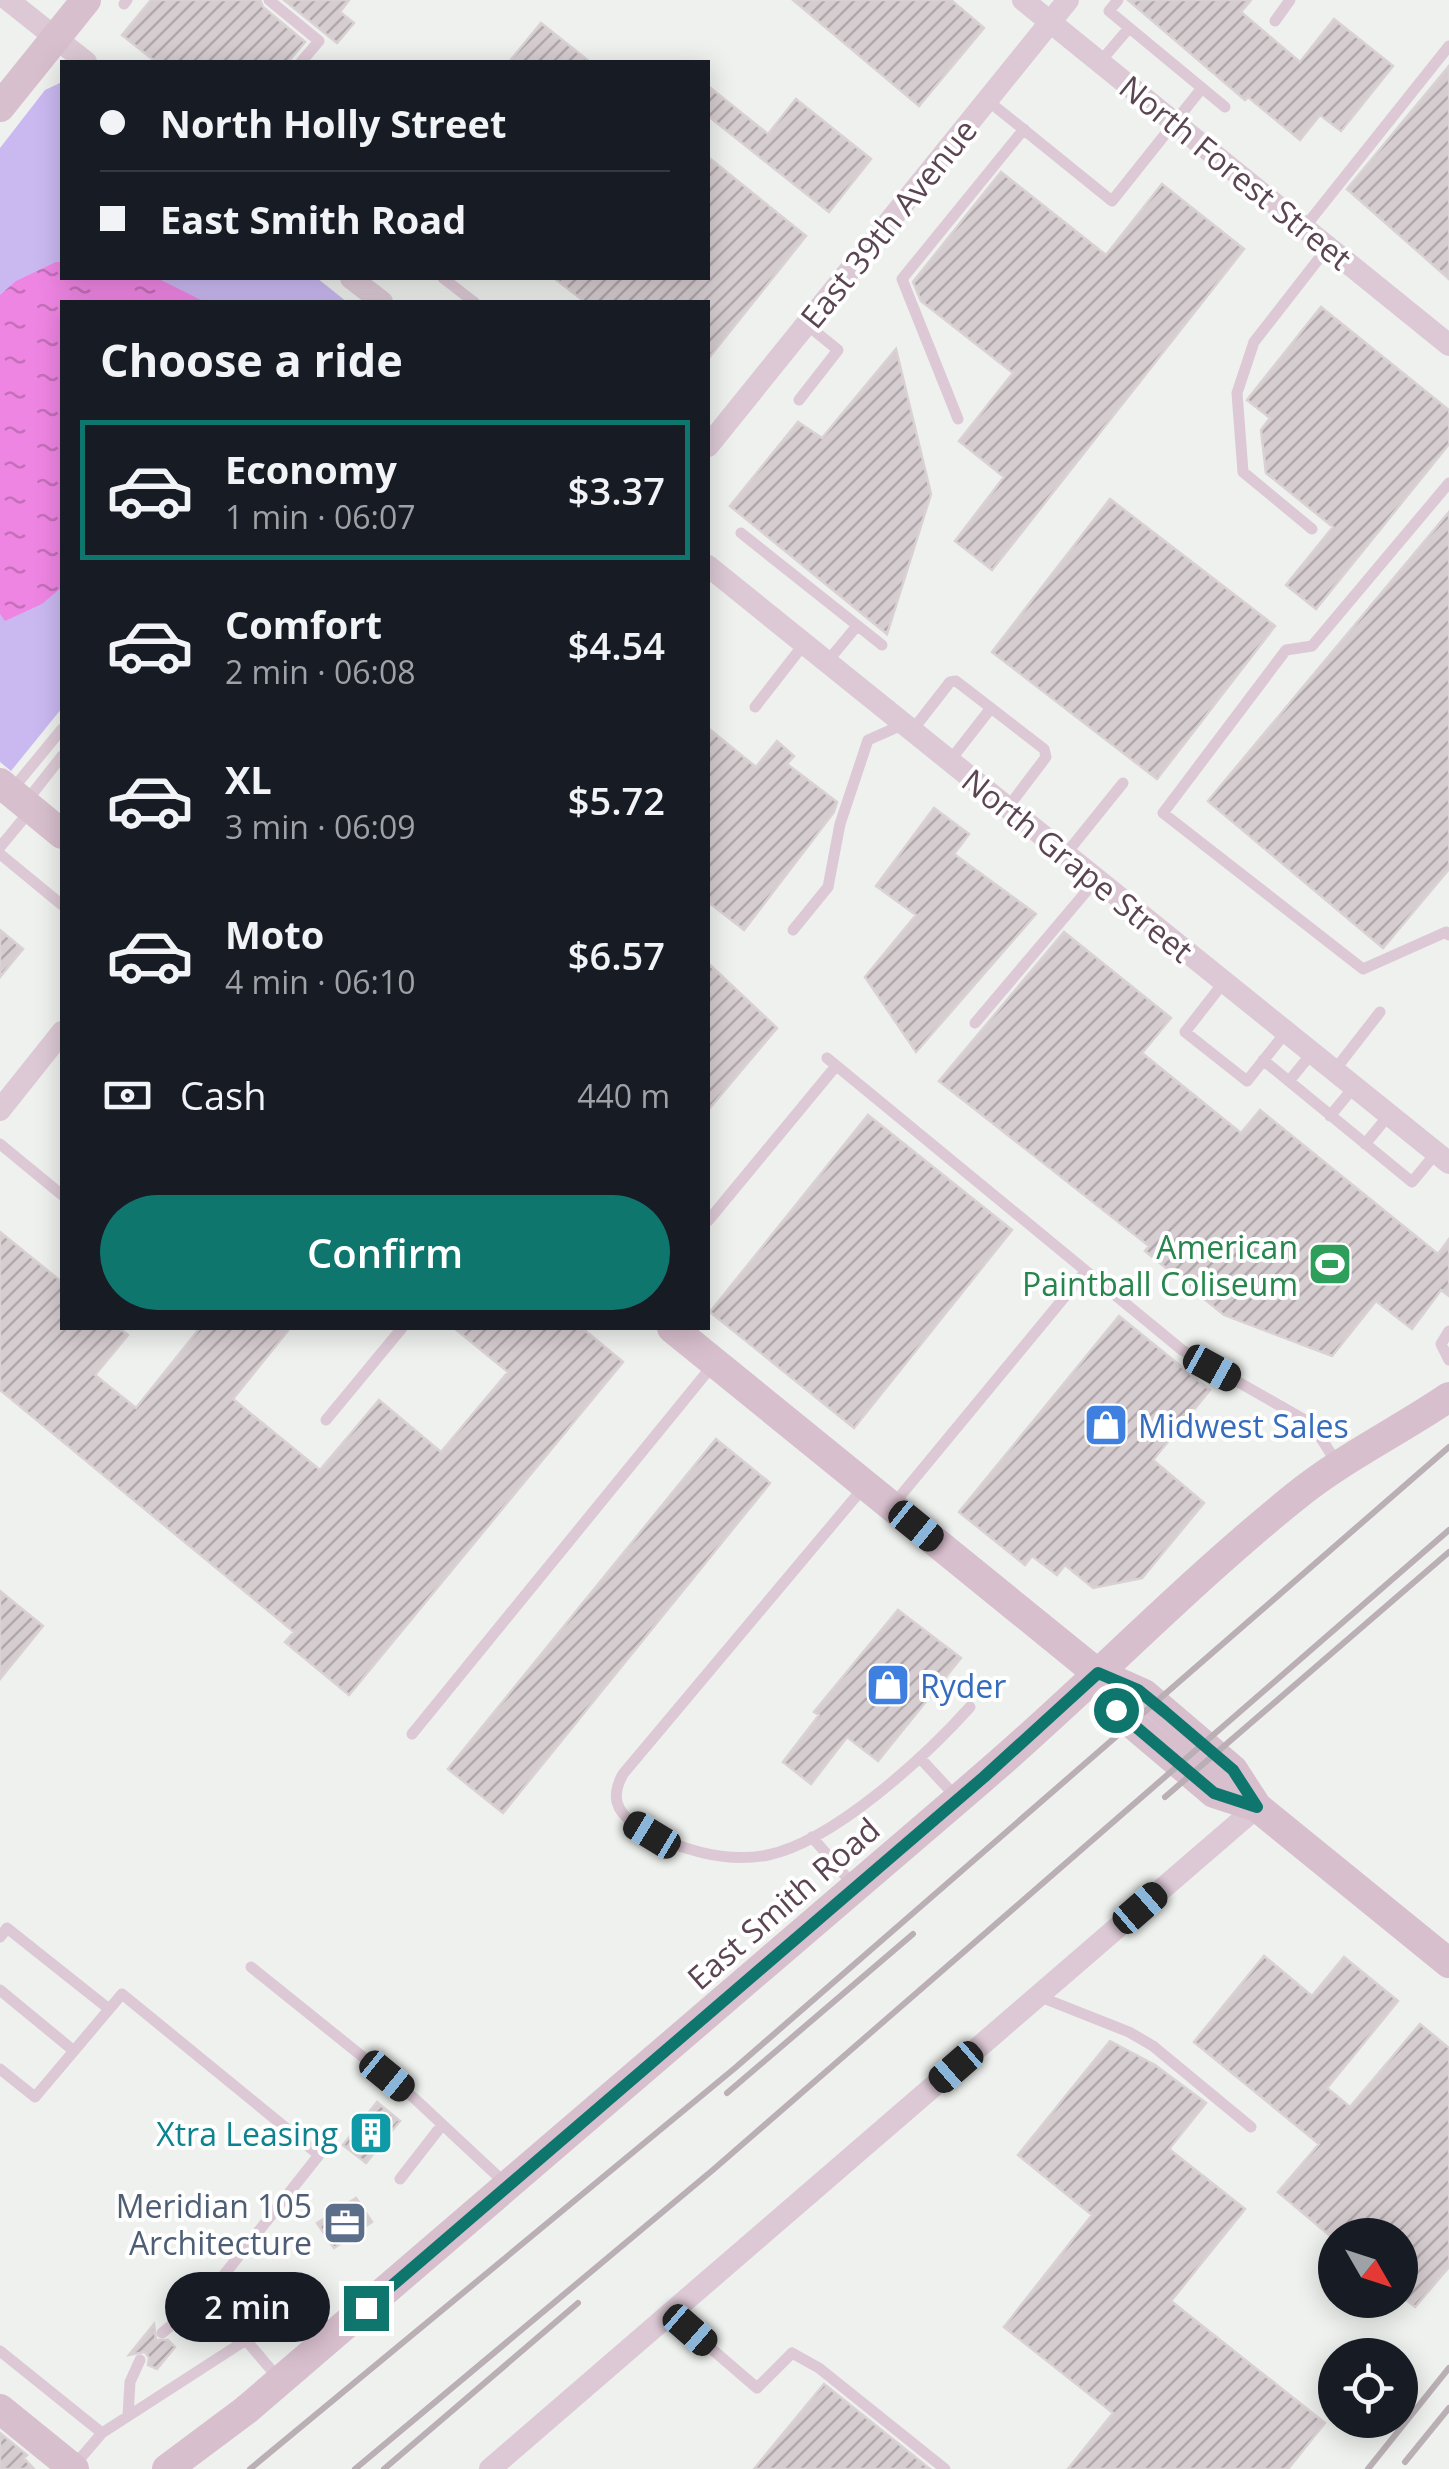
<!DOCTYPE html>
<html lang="en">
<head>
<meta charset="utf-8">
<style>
  body { margin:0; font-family:"Open Sans",sans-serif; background:#242831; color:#f1f3f6; height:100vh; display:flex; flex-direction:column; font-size:38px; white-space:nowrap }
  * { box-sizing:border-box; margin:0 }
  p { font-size:32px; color:#9ea1a6 }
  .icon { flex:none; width:55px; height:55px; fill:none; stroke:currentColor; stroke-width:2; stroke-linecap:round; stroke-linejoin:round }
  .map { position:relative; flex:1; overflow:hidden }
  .sheet { position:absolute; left:60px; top:300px; width:650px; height:1030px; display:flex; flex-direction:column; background:#171b24; border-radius:0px; box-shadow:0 5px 25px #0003 }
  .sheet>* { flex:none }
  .guide { position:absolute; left:60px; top:60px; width:650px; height:220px; border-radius:0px; box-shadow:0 5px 25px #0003; display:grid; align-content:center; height:220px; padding:0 40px; background:#171b24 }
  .needle { width:65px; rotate:129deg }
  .fabs { position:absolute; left:1318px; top:2218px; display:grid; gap:20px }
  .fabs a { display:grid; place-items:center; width:100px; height:100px; border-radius:50%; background:#171b24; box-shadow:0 5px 25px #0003; font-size:50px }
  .end { position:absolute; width:45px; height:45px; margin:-22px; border:12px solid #0f766e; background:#fff; box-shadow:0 0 0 5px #fff }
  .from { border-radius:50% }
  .bubble { position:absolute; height:70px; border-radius:35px; background:#171b24; box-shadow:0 5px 25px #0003; font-size:32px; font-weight:600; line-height:70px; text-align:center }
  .car { position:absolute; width:30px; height:60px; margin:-30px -15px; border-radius:12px; box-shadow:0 0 8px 2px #0007; background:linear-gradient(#222 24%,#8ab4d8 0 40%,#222 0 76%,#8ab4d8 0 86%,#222 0) }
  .guide b { display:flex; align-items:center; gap:35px; height:95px; font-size:38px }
  .guide b+b { border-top:2px solid #363941 }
  .guide i { width:25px; height:25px; background:#f1f3f6 }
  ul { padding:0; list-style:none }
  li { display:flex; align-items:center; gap:30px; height:140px; margin:0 20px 15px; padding:0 20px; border:5px solid transparent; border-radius:0px }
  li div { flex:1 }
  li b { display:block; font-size:38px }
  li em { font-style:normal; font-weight:600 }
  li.selected { border-color:#0f766e }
  li>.icon { width:90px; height:90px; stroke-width:1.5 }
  h2 { padding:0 40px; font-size:45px; line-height:120px }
  .pay { display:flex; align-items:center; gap:25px; height:110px; padding:0 40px; font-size:38px }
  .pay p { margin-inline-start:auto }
  .primary-button { display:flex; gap:20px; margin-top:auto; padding:20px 40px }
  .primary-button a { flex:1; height:115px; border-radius:60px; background:#0f766e; color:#fff; font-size:40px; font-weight:600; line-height:115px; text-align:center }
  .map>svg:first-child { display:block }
</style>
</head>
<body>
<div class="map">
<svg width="1449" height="2469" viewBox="0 0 1449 2469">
  <defs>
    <pattern id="water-ripples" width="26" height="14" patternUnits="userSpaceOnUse" patternTransform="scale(2.5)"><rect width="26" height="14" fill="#ef85e3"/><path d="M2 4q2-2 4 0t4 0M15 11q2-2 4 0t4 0" fill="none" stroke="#c56fbb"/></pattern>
    <pattern id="building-hatch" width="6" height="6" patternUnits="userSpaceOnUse" patternTransform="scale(2.5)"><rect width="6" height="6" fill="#d6cdd0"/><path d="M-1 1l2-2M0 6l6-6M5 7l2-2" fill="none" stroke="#b1a8ab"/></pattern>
  </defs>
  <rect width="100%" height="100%" fill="#eef1ed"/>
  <path fill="#cab9f1" d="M 62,82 L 62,278 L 317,278 L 347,302 L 62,302 L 62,708 L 11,771 L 0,762 L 0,148 L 45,90 Z"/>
  <path fill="url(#water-ripples)" d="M 56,262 L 62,262 L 62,278 L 157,278 L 205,302 L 62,302 L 62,587 L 42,604 L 5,621 L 0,614 L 0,295 L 16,281 Z"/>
  <path fill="url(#building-hatch)" stroke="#dad1d4" stroke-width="2.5" d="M 151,0 L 260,0 L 263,7 L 305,42 L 288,62 L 156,62 L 122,35 Z
    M 284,0 L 349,0 L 340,12 L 354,23 L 337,43 Z
    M 793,0 L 951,0 L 984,28 L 919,106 Z
    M 1128,0 L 1251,0 L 1241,12 L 1300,62 L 1334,19 L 1393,66 L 1341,131 L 1320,115 L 1300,140 L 1248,97 L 1245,100 Z
    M 541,23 L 590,62 L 509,62 Z
    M 1449,66 L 1449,279 L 1347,189 Z
    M 708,86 L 768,134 L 796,99 L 871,159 L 829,212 L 708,116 Z
    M 708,157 L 806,236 L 708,359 L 708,302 L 585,302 L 554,278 L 708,278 Z
    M 1001,172 L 1106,255 L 1162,184 L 1244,249 L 992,570 L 955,541 L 1004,477 L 959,441 L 1013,373 L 921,301 L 913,282 Z
    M 1321,307 L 1449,410 L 1449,444 L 1316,609 L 1286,585 L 1333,527 L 1266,473 L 1261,430 L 1270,418 L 1247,400 Z
    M 896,349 L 931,494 L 887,634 L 730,506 L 798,422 L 822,438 Z
    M 1110,499 L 1275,626 L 1157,779 L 992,652 Z
    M 1449,512 L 1449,869 L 1383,948 L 1208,801 Z
    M 708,728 L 756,767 L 777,741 L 794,756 L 787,764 L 837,802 L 834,812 L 744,930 L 708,902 Z
    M 934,808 L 969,834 L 954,854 L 1036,914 L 916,1052 L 865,977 L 916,915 L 876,886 Z
    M 0,930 L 23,949 L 0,977 Z
    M 1064,932 L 1171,1018 L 1142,1053 L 1241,1133 L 1260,1110 L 1438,1254 L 1449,1239 L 1449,1296 L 1441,1290 L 1412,1329 L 1376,1301 L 1332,1356 L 1224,1315 L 1145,1251 L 1149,1246 L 939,1081 Z
    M 708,963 L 777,1028 L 708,1110 Z
    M 868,1115 L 1012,1230 L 854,1428 L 710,1312 Z
    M 0,1232 L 62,1282 L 62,1328 L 119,1328 L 128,1335 L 95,1375 L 136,1408 L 200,1328 L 290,1328 L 233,1399 L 320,1470 L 379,1400 L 441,1452 L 508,1372 L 454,1328 L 582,1328 L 623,1362 L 349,1695 L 285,1642 L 294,1632 L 0,1390 Z
    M 1119,1316 L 1210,1390 L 1153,1460 L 1204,1503 L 1142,1578 L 1093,1588 L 1065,1565 L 1057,1575 L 1032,1556 L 1025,1565 L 959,1512 Z
    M 716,1439 L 770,1483 L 503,1813 L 448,1769 Z
    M 0,1591 L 43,1626 L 0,1679 Z
    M 898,1610 L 961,1658 L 878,1761 L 847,1737 L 811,1784 L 783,1762 L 819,1715 L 814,1712 Z
    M 1264,1956 L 1312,1996 L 1344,1957 L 1398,2001 L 1327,2088 L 1350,2107 L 1420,2024 L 1449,2048 L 1449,2267 L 1415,2307 L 1400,2295 L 1400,2235 L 1329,2235 L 1278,2192 L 1319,2144 L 1194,2042 Z
    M 1110,2041 L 1155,2065 L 1206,2103 L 1169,2149 L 1245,2209 L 1171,2301 L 1325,2423 L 1288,2469 L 1068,2469 L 1113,2413 L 1004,2327 L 1092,2215 L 1018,2155 Z
    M 377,2102 L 400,2121 L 366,2163 L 343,2145 Z
    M 356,2198 L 372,2222 L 334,2248 L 317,2223 Z
    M 154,2324 L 156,2340 L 168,2340 L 175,2347 L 157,2369 L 148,2365 L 149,2358 L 145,2352 L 129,2355 Z
    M 824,2384 L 930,2469 L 754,2469 Z
    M 0,2433 L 27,2455 L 24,2458 L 34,2469 L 0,2469 Z"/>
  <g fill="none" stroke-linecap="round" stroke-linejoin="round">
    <path stroke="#dcc9d5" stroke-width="11" d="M 269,0 L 319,41 L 301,62
      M 1118,0 L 1109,11 L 1225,107
      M 124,4 L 127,0
      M 1275,21 L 1290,0
      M 1100,62 L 1129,28
      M 987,100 L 1112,201 L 1202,88
      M 1304,228 L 1449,46
      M 443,278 L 474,302
      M 799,400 L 838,350 L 806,324
      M 958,419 L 902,279 L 1024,129
      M 1449,483 L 1312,646 L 1286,650 L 1163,813 L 1363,969 L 1446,932 L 1449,935
      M 1312,529 L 1243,472 L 1237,393 L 1254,342 L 1328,247
      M 741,533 L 882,645
      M 827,662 L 856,627
      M 755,707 L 804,644
      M 911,732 L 950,682 L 956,681 L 991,708
      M 949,762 L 991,708 L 1044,749 L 1046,757 L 1012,802
      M 11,791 L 62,729
      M 25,803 L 62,756
      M 0,847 L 29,812
      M 0,854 L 62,905
      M 1065,855 L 1123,783
      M 793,930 L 828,887 L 840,824 L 868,740 L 902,725
      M 1224,982 L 1185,1032 L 1247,1081 L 1286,1032
      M 975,1023 L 1096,880
      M 827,1058 L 1182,1350 L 1305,1420 L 1316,1430 L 1336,1462
      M 1263,1060 L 1412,1182 L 1436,1153
      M 1334,1071 L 1380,1012
      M 1289,1081 L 1312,1053
      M 1330,1116 L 1354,1087
      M 0,1144 L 62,1195
      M 1365,1144 L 1389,1115
      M 708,1221 L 836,1066
      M 1449,1331 L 1441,1344 L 1449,1360
      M 326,1420 L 402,1328
      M 863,1488 L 623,1774 C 611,1796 615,1811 636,1825 C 673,1848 724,1864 768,1855 C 834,1841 926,1756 970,1707
      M 892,1506 L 1086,1271
      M 412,1734 L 712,1366
      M 920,1758 L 958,1799
      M 812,1837 L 855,1887
      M 0,1937 L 7,1928 L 109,2009
      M 251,1967 L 414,2098 L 505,2183
      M 0,1990 L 74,2051
      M 1038,1996 L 1129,2032 L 1153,2046 L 1251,2127
      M 0,2069 L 35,2097 L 122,1994 L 319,2155 L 208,2295 L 278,2378
      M 400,2179 L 442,2125
      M 671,2314 L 757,2388 L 792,2353 L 819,2368 L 945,2469
      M 162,2333 L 208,2295
      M 0,2351 L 102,2433 L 246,2340
      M 128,2416 L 130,2382 L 140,2360
      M 72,2468 L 102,2433"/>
    <path stroke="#dcc9d5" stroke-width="22" d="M 8,0 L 86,62
      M 1023,0 L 1449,345
      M 351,278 L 382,302
      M 708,446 L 1068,0
      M 708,566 L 1449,1163
      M 0,1110 L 62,1032
      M 490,2469 L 1257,1807"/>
    <path stroke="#d8bfcd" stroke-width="30" d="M 0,107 L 86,0
      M 0,783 L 62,834
      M 672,1328 L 1097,1673 L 1144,1694 L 1233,1770 L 1257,1807 L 1449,1963
      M 1097,1673 L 1116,1710 L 1214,1793 L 1257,1807
      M 0,2409 L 74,2469
      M 167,2469 L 246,2410 C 491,2202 734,1990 979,1781 C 1087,1689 1185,1585 1296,1496 C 1343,1458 1399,1431 1449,1397"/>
    <path stroke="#b9afb4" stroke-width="6" d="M 1165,1797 L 1449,1552
      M 727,2093 L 913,1934
      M 1405,2462 L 1449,2408
      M 250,2469 L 735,2068 L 1449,1447
      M 355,2469 L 714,2169 L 1449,1530
      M 384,2469 L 578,2303
      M 1368,2469 L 1449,2368"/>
  </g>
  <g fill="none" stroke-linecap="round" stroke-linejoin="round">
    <path stroke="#0f766e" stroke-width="12" d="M 366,2308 L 984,1777 L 1098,1673 L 1138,1690 L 1165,1712 L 1233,1770 L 1257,1807 L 1214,1793 L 1116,1710"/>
  </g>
  <defs>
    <symbol id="stadium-square" viewBox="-11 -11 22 22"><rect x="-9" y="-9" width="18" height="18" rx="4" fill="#2e9e5b" stroke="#fff"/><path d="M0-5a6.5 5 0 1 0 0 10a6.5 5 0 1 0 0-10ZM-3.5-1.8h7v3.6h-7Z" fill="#fff"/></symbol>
    <symbol id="shop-square" viewBox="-11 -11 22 22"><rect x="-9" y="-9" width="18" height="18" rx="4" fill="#3f7fe0" stroke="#fff"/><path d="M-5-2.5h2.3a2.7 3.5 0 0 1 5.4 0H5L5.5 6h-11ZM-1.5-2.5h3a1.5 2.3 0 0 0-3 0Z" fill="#fff"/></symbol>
    <symbol id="building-square" viewBox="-11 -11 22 22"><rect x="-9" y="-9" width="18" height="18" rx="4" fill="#0f9aa8" stroke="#fff"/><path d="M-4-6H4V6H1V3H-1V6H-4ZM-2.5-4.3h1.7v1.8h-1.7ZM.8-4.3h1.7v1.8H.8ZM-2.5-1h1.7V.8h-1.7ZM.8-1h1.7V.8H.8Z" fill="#fff"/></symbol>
    <symbol id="office-square" viewBox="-11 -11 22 22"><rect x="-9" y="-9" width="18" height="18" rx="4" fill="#5c6f8a" stroke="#fff"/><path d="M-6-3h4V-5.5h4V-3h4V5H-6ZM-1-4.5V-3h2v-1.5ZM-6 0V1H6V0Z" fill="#fff"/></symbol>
  </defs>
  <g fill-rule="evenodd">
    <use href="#stadium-square" x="1305" y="1239" width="50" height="50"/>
    <use href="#shop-square" x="1081" y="1400" width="50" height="50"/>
    <use href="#shop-square" x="863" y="1660" width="50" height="50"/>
    <use href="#building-square" x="346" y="2108" width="50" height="50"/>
    <use href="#office-square" x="320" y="2198" width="50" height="50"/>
  </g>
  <g text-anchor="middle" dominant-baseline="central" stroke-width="8" stroke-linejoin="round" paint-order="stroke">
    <g font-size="32" fill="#5c4553" stroke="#fff">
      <text transform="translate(1236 172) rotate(39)">North Forest Street</text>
      <text transform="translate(888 223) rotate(-51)">East 39th Avenue</text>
      <text transform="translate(1078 865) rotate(39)">North Grape Street</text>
      <text transform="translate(783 1903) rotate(-41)">East Smith Road</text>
    </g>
    <g font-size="32" fill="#27864d" stroke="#fff" text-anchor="end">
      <text x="1298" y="1246">American<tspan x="1298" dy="37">Paintball Coliseum</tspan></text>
    </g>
    <g font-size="32" fill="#366cbe" stroke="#fff" text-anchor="start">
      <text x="1138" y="1425">Midwest Sales</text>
      <text x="920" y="1685">Ryder</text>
    </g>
    <g font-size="32" fill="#0d838f" stroke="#fff" text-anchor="end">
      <text x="338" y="2133">Xtra Leasing</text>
    </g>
    <g font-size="32" fill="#4e5e75" stroke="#fff" text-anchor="end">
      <text x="312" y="2205">Meridian 105<tspan x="312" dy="37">Architecture</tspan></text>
    </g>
  </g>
</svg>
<div class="fabs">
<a><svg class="needle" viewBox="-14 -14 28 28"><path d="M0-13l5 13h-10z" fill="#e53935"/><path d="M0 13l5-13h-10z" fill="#9ea1a6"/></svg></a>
<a><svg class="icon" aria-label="locate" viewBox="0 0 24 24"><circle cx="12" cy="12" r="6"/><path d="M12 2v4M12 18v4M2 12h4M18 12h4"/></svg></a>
</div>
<i class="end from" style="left:1116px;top:1710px"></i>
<i class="end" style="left:366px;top:2308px"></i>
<div class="bubble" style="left:165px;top:2272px;width:165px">2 min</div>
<i class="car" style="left:1212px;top:1368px;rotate:119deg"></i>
<i class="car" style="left:916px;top:1526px;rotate:129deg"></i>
<i class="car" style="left:652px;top:1835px;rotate:301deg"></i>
<i class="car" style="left:1140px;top:1908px;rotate:49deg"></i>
<i class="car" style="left:956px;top:2067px;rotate:229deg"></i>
<i class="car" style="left:387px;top:2076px;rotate:129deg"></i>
<i class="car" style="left:690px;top:2330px;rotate:131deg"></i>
<div class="guide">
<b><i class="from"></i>North Holly Street</b>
<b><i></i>East Smith Road</b>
</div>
<section class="sheet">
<h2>Choose a ride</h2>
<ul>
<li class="selected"><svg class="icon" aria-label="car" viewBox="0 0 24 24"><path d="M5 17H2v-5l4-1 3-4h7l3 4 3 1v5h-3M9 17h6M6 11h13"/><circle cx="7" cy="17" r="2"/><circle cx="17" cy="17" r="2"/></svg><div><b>Economy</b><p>1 min · 06:07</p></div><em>$3.37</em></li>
<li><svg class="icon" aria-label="car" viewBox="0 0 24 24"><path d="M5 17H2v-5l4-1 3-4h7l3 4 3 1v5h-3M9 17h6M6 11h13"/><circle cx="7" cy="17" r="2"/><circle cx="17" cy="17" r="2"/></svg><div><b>Comfort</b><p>2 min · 06:08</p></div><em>$4.54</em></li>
<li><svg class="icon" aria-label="car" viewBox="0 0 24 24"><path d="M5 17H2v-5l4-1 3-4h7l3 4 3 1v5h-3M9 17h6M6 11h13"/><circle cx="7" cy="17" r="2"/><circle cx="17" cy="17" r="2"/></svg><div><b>XL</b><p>3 min · 06:09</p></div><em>$5.72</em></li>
<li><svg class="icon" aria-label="car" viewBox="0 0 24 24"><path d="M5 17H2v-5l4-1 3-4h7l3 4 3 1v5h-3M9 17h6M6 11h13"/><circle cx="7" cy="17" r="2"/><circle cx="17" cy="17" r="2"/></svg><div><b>Moto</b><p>4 min · 06:10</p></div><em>$6.57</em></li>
</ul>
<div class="pay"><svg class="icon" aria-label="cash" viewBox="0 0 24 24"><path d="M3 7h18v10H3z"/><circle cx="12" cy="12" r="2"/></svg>Cash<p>440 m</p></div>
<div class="primary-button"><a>Confirm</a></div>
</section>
</div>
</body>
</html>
